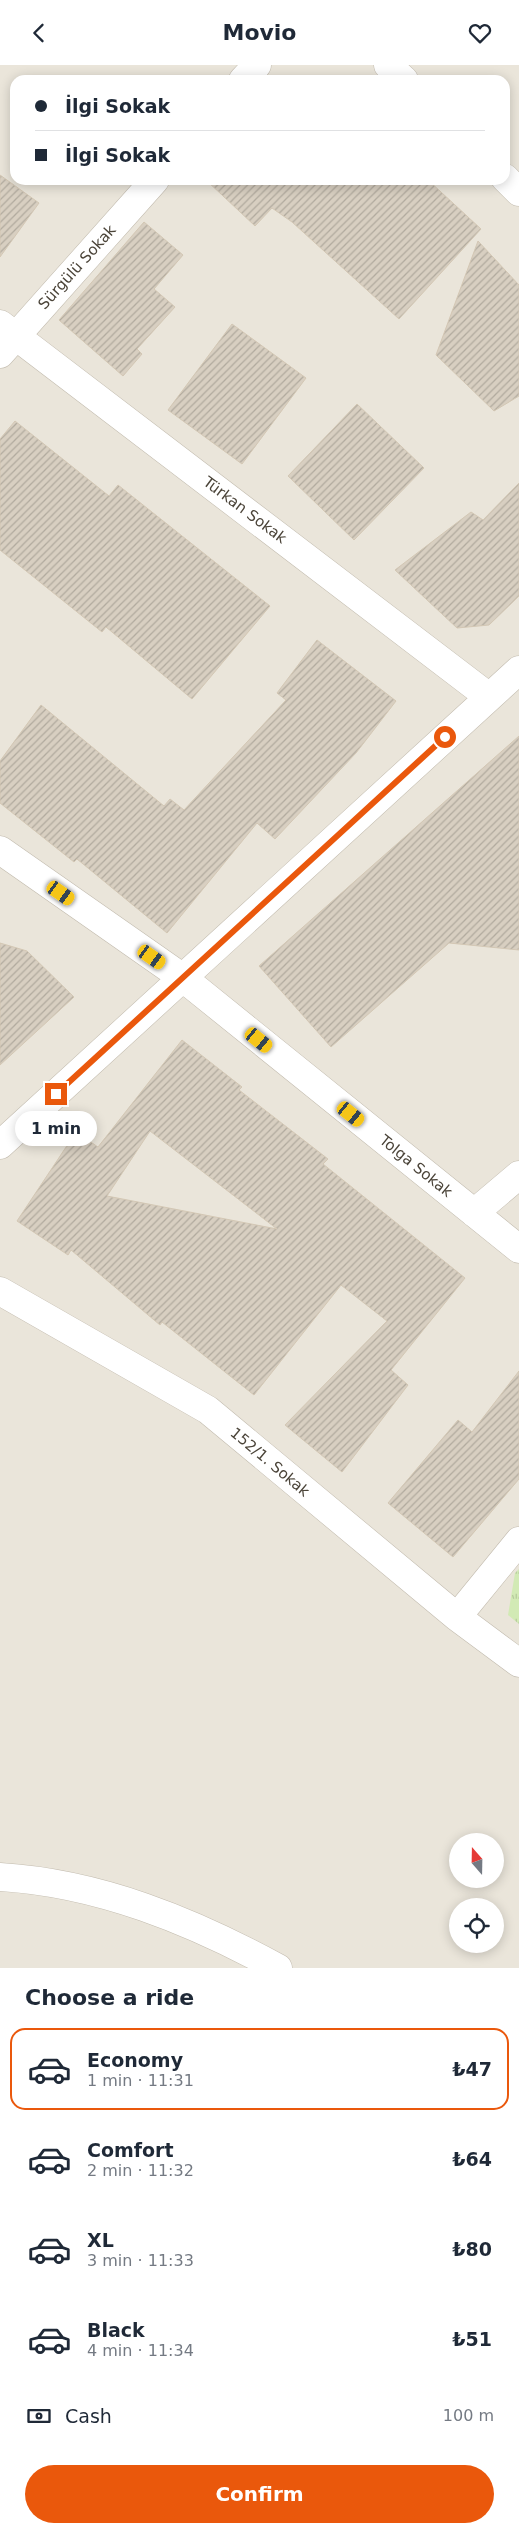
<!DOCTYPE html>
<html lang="en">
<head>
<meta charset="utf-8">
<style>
  body { margin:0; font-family:"DejaVu Sans",sans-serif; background:#f2f2f3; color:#1f2937; height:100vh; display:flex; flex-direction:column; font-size:19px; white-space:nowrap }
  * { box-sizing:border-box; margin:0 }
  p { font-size:16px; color:#747a83 }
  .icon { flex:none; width:28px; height:28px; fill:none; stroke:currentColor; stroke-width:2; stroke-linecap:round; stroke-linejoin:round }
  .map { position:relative; height:1903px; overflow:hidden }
  .sheet { display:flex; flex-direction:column; background:#fff; flex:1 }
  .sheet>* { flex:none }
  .hud { position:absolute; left:10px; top:10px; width:500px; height:110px; border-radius:15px; box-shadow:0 2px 12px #0003; display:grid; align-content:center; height:110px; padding:0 25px; background:#fff }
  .needle { width:32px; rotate:340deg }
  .buttons { position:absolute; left:449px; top:1768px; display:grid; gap:10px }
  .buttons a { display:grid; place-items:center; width:55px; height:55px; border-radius:50%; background:#fff; box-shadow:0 2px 12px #0003; font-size:25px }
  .end { position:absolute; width:22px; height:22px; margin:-11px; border:6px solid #ea580c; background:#fff; box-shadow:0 0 0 2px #fff }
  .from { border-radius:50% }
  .bubble { position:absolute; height:35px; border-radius:18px; background:#fff; box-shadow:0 2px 12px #0003; font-size:16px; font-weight:800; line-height:35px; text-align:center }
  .car { position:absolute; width:15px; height:30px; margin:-15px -8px; border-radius:6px; box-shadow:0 0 4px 1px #0007; background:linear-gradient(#f5c518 24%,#345 0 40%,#f5c518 0 76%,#345 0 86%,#f5c518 0) }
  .hud b { display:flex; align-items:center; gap:18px; height:48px; font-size:19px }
  .hud b+b { border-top:1px solid #e0e1e3 }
  .hud i { width:12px; height:12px; background:#1f2937 }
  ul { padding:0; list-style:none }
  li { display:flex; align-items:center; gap:15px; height:82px; margin:0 10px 8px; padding:0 15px; border:2px solid transparent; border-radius:15px }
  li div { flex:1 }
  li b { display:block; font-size:19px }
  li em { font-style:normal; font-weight:800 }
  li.current { border-color:#ea580c }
  li>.icon { width:45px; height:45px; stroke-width:1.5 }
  h2 { padding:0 25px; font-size:22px; line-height:60px }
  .pay { display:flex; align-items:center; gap:12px; height:55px; padding:0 25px; font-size:19px }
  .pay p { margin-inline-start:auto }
  .cta { display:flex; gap:10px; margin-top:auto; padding:10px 25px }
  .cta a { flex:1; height:58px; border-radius:30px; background:#ea580c; color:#fff; font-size:20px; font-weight:800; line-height:58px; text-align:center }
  header { display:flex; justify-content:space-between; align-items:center; height:65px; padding:0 25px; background:#fff; font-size:22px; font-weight:800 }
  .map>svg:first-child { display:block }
</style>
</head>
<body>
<header><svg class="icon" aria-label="back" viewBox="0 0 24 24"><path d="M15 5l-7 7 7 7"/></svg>Movio<svg class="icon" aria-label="heart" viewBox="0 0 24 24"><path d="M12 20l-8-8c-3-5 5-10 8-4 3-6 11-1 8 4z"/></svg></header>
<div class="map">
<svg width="519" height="1903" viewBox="0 0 519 1903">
  <defs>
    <pattern id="grass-tufts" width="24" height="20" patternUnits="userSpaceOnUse" patternTransform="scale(1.25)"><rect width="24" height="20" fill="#d2eab5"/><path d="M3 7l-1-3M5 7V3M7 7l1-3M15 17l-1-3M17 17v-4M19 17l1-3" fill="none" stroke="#b6ca9c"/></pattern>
    <pattern id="building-hatch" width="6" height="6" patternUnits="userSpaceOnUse" patternTransform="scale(1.25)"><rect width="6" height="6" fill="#d8cfc1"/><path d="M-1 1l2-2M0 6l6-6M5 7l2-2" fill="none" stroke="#b1aa9e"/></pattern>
  </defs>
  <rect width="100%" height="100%" fill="#f6f3ec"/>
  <path fill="#eae5da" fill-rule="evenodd" d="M 0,0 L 519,0 L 519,1903 L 0,1903 ZM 15,15 L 505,15 L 505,115 L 15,115 ZM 458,1776 L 495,1776 L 495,1814 L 458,1814 ZM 458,1841 L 495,1841 L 495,1879 L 458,1879 Z"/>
  <path fill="url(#grass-tufts)" d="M 519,1504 L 519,1559 L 508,1550 L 515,1508 Z"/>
  <path fill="url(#building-hatch)" stroke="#d3c7b4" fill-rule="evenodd" d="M 0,110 L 39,138 L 0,192 Z
    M 206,115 L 428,115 L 481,164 L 399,254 L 292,157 L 272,143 L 255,161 Z
    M 144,157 L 183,190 L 154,224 L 175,242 L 137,284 L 142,289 L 123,311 L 59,255 Z
    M 478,176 L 519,220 L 519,331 L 494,346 L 436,290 Z
    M 232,259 L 306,313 L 242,399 L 168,345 Z
    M 357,339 L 424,403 L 354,475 L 288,411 Z
    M 15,356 L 109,431 L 118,420 L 270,541 L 192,634 L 106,562 L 102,567 L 0,485 L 0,374 Z
    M 519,418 L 519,531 L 489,560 L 457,563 L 395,505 L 471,447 L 483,455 Z
    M 317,575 L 396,636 L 356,688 L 275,774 L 257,758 L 167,868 L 77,794 L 74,797 L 0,738 L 0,696 L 41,640 L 164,741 L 170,734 L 184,745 L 286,635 L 277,628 Z
    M 519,671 L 519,885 L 449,878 L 331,982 L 259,901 Z
    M 0,878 L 27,886 L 74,932 L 0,1000 Z
    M 182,975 L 242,1022 L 239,1025 L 328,1094 L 323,1099 L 465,1213 L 391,1305 L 408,1320 L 342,1407 L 285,1360 L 387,1256 L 341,1220 L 254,1330 L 162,1257 L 160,1260 L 71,1185 L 68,1190 L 17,1156 L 76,1067 L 98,1082 ZM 150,1066 L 277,1164 L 107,1131 Z
    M 519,1306 L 519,1414 L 453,1492 L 388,1438 L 458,1355 L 472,1367 Z"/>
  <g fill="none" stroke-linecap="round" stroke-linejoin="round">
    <defs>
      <path id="minor" d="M 388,0 L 404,15
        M 243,15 L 257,0
        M 505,113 L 519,127
        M 0,259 L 489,632
        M 0,289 L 155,115
        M 0,785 L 183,913 L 519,1184
        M 0,1080 L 519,605
        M 474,1148 L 519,1110
        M 0,1226 L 208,1345 L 457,1552 L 519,1598
        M 457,1552 L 519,1476
        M 0,1812 C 99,1818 192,1856 278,1903"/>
    </defs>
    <use href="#minor" stroke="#c2bbae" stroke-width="29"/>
    <use href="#minor" stroke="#fff" stroke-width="28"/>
  </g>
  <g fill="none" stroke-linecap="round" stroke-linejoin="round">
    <path stroke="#ea580c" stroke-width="6" d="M 56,1029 L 445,672"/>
  </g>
  <g text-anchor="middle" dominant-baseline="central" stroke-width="4" stroke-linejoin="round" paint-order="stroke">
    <g font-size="15" fill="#4b4439" stroke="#fff">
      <text transform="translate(77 202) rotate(-48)">Sürgülü Sokak</text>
      <text transform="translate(245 445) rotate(37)">Türkan Sokak</text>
      <text transform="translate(416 1101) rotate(39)">Tolga Sokak</text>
      <text transform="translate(270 1397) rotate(40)">152/1. Sokak</text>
    </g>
  </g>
</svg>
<div class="buttons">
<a><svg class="needle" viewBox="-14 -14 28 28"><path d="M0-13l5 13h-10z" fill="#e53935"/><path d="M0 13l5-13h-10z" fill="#747a83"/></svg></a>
<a><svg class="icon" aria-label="locate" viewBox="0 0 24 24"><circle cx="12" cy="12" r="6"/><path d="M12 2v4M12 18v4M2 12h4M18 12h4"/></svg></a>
</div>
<i class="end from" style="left:445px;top:672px"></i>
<i class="end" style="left:56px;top:1029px"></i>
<div class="bubble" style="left:15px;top:1046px;width:82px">1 min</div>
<i class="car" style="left:61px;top:828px;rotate:125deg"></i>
<i class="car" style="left:152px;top:892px;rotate:125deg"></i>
<i class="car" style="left:259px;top:975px;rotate:129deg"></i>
<i class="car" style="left:351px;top:1049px;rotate:129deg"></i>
<div class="hud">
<b><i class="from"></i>İlgi Sokak</b>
<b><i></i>İlgi Sokak</b>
</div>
</div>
<section class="sheet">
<h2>Choose a ride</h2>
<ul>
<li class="current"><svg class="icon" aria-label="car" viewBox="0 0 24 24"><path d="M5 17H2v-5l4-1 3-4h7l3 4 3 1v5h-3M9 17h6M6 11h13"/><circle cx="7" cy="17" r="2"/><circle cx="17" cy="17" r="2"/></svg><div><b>Economy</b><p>1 min · 11:31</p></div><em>₺47</em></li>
<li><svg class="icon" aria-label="car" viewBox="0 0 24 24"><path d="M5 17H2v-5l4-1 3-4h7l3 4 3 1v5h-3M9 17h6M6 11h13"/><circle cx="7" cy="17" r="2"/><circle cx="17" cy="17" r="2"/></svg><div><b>Comfort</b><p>2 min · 11:32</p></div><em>₺64</em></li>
<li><svg class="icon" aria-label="car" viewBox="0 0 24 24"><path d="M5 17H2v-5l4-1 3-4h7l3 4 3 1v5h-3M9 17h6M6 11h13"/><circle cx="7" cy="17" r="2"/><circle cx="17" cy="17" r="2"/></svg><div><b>XL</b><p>3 min · 11:33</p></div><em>₺80</em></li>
<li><svg class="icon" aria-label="car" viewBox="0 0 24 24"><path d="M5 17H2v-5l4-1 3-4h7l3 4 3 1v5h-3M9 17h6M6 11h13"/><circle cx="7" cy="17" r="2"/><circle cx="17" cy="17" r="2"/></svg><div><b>Black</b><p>4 min · 11:34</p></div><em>₺51</em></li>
</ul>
<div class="pay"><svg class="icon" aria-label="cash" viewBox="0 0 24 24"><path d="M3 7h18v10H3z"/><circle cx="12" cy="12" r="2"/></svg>Cash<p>100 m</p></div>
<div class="cta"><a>Confirm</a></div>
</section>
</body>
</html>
